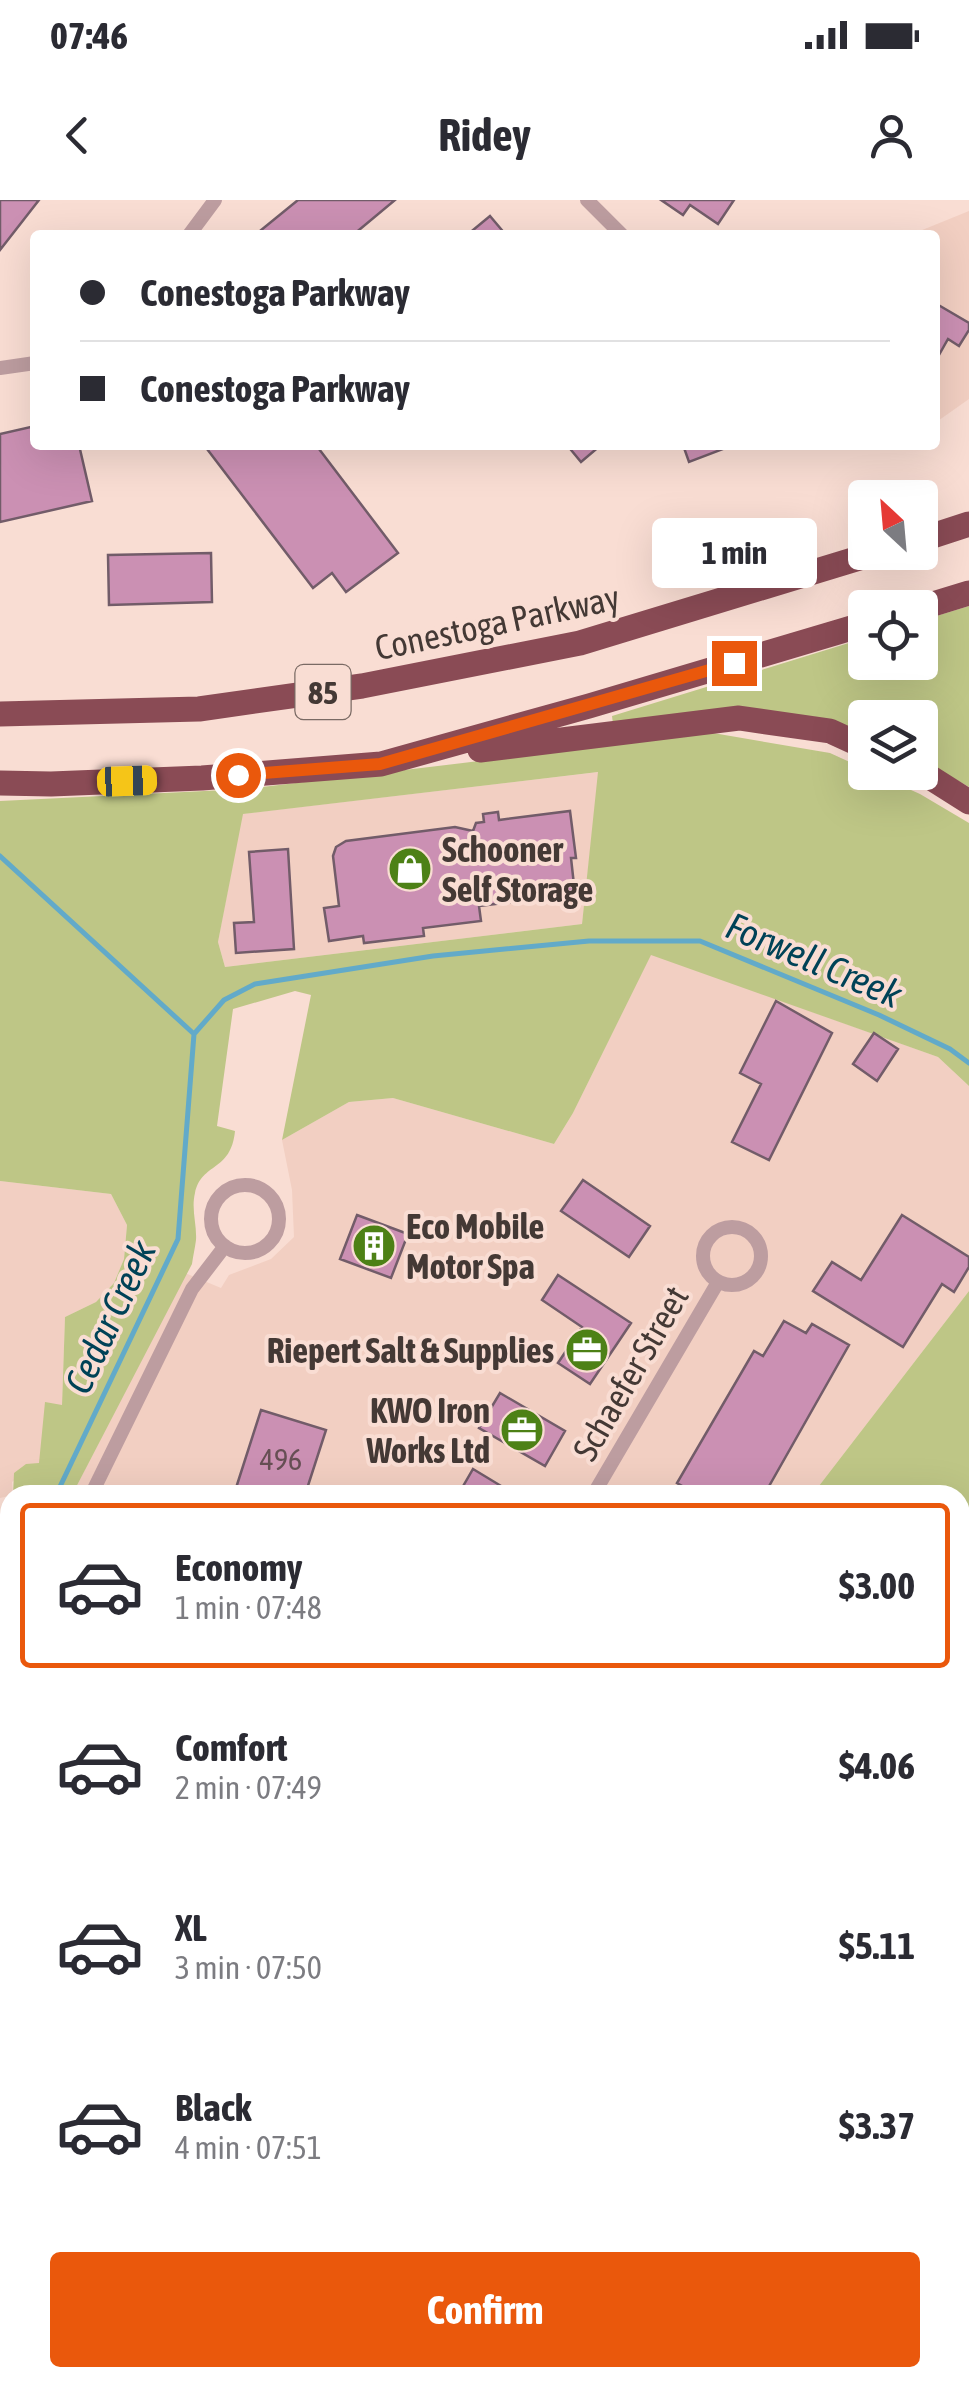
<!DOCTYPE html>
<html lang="en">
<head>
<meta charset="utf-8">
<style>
  body { margin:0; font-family:"Asap Condensed",sans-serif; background:#f7f7f7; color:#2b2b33; height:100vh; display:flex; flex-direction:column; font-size:38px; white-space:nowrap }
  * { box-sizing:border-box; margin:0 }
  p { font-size:32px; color:#7c7c81 }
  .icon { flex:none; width:55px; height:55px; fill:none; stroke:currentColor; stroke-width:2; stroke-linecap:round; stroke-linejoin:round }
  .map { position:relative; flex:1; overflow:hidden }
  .sheet { position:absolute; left:0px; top:1285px; width:970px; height:902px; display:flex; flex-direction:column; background:#fff; border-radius:30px 30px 0 0; box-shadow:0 10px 40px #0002 }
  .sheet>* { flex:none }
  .hud { position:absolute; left:30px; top:30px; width:910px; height:220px; border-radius:10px; box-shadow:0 10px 40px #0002; display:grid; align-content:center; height:220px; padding:0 50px; background:#fff }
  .needle { width:65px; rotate:334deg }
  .tools { position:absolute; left:848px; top:280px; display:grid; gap:20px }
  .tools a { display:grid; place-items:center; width:90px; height:90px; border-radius:10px; background:#fff; box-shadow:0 10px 40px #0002; font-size:50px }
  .end { position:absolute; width:45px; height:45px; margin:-22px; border:12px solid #ea580c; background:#fff; box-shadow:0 0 0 5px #fff }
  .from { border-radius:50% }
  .bubble { position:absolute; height:70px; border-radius:10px; background:#fff; box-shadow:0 10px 40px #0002; font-size:32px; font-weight:700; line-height:70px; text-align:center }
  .car { position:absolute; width:30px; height:60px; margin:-30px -15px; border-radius:12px; box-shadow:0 0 8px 2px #0007; background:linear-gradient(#f5c518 24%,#345 0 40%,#f5c518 0 76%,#345 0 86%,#f5c518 0) }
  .hud b { display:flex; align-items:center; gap:35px; height:95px; font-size:38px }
  .hud b+b { border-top:2px solid #e1e1e2 }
  .hud i { width:25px; height:25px; background:#2b2b33 }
  ul { padding:18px 0 0; list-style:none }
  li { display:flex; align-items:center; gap:30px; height:165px; margin:0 20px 15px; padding:0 30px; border:5px solid transparent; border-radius:10px }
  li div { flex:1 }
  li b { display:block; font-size:38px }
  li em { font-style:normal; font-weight:700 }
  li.on { border-color:#ea580c }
  li>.icon { width:90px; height:90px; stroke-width:1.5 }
  .button { display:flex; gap:20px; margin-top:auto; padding:20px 50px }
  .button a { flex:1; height:115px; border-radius:10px; background:#ea580c; color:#fff; font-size:40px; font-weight:700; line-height:115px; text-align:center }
  .status { display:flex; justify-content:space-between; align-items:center; height:70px; padding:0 50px; background:#fff; direction:ltr }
  .status svg { height:28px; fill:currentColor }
  header { display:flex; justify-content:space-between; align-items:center; height:130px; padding:0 50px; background:#fff; font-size:45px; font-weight:700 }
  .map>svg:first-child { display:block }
</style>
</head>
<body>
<div class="status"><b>07:46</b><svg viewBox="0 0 49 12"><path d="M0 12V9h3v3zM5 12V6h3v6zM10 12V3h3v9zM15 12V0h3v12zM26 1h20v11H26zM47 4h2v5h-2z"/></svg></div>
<header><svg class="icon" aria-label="back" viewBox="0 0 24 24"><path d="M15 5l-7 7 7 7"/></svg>Ridey<svg class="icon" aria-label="person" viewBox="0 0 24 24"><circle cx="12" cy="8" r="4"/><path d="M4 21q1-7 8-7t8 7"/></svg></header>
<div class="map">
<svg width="969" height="2187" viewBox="0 0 969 2187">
  <rect width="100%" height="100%" fill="#f9ddd3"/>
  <path fill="#f2cfc2" d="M 969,11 L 969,199 L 935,223 L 935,35 L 910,35 Z
    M 599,572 L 582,724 L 225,767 L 218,742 L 242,614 Z
    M 651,754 L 938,857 L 969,886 L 969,1091 L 812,1295 L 72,1295 L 185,1073 L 221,1088 L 229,1075 L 271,1059 L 294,1037 L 292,990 L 282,940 L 349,902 L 393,898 L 554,944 L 573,913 Z
    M 0,981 L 111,994 L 127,1025 L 124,1059 L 114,1083 L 96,1102 L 65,1117 L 62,1205 L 39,1264 L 12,1282 L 13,1295 L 0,1298 Z"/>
  <path fill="#bec686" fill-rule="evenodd" d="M 969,406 L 969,587 L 920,559 L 920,518 L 865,518 L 865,536 L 613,524 L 612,516 L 865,438 L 865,462 L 920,462 L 920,421 Z
    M 713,533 L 830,553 L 865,569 L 865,572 L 873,573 L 920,594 L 969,623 L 969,886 L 938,857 L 651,755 L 573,913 L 554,944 L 393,898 L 349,902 L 282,940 L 311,795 L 295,791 L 233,809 L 217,926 L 235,931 C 231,972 202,962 195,993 C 191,1009 197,1025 196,1040 C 195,1048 193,1056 192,1064 L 72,1295 L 13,1295 L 14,1273 L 26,1264 L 39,1263 L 45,1202 L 62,1205 L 65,1117 L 96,1102 L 114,1083 L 124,1059 L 127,1025 L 111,994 L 0,981 L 0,601 L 246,589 ZM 598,572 L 582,724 L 225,767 L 218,742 L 243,614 Z
    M 969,1091 L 969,1635 L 966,1636 L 960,1633 L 960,1295 L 812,1295 Z
    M 0,1354 L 10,1355 L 10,1435 L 0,1457 Z
    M 960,1689 L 969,1694 L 969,1734 L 960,1735 Z
    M 114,2178 L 661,2178 L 668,2187 L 106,2187 Z"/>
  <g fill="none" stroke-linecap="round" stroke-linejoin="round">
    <path stroke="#62aac9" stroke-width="5" d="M 0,656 L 194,834
      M 194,834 L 224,800 L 255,784 L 433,756 L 589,741 L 700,741 L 879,815 L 950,849 L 969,863
      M 56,1295 L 178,1039 L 194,834
      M 0,1430 L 10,1404"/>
  </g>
  <path fill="#cb90b3" stroke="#725c69" stroke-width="2.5" d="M 0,0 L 39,0 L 0,50 Z
    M 298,0 L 395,0 L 353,35 L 255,35 Z
    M 661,0 L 734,0 L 718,24 L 690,5 L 683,15 Z
    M 490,16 L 506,35 L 467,35 Z
    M 935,103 L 969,123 L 969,130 L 959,146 L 948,139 L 935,162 Z
    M 35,226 L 35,245 L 79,245 L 92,301 L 0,322 L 0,234 Z
    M 204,245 L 316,245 L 398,353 L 346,392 L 332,373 L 313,388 Z
    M 567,245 L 601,245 L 581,262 Z
    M 683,245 L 731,245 L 731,246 L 689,262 Z
    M 211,353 L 212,402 L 109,405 L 108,355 Z
    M 570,611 L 576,658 L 571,658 L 575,694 L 479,706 L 481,721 L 423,728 L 424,736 L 364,743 L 363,736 L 329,741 L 324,708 L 339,706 L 333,656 L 336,647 L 346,641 L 455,627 L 473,631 L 476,623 L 484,622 L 483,614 L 498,612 L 499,620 Z
    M 288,649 L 294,749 L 236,753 L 234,723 L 254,722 L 249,652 Z
    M 776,801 L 832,833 L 769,960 L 732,942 L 761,884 L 740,873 Z
    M 874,833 L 898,849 L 877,881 L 853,864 Z
    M 583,980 L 650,1026 L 629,1057 L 561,1011 Z
    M 357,1015 L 408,1034 L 391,1078 L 340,1059 Z
    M 902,1015 L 969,1057 L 969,1067 L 954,1092 L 942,1084 L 903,1147 L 813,1091 L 832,1062 L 861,1080 Z
    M 558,1075 L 631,1123 L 590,1184 L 558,1163 L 582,1127 L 542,1100 Z
    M 784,1121 L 806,1133 L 812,1124 L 849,1145 L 764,1295 L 747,1295 L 733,1287 L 729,1295 L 698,1295 L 677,1283 L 754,1151 L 763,1156 Z
    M 500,1193 L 565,1231 L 545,1266 L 479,1228 Z
    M 261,1210 L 326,1230 L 305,1295 L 260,1295 L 236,1288 Z
    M 473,1269 L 516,1295 L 458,1295 Z"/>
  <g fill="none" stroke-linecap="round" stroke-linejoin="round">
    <path stroke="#bd9da0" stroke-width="14" d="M 587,0 L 622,35
      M 189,35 L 215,0
      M 0,168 L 35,163
      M211 1019a34 34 0 1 1 68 0a34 34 0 1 1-68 0Z
      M703 1056a29 29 0 1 1 58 0a29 29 0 1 1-58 0Z
      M 91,1295 L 192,1089 L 225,1046
      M 593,1295 L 718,1082
      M 0,1735 L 10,1706
      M 960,1920 L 969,1907
      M 0,1972 L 10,1973
      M 960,2033 L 969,2039
      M 0,2160 L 10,2147"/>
    <path stroke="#a87a80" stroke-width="20" d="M 0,1331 L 10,1332
      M 960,1654 L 969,1657"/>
    <path stroke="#8a4b55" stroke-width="25" d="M 920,340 L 969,324
      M 920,408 L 969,393
      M 0,514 L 199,509 L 362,486 L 580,443 L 879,352
      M 480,550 L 739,518 L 830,531 L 865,547
      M 920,571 L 969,602
      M 0,583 L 51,584 L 202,578 L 381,564 L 589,506 L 865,424"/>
  </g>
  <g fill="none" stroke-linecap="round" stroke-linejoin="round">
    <path stroke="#ea580c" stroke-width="12" d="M 238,575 L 380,564 L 734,463"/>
  </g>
  <defs>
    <symbol id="shop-disc" viewBox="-11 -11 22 22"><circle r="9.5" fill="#4d8116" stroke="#f9ddd3"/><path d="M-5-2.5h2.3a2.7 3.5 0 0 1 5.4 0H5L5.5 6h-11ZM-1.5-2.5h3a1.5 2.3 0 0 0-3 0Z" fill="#fff"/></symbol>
    <symbol id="building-disc" viewBox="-11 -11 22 22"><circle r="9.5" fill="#4d8116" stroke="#f9ddd3"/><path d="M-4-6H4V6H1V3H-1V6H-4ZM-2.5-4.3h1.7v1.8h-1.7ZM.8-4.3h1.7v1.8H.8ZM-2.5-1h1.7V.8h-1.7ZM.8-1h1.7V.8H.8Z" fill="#fff"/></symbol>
    <symbol id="office-disc" viewBox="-11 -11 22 22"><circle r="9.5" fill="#4d8116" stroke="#f9ddd3"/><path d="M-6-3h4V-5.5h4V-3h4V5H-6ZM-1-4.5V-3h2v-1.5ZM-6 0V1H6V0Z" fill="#fff"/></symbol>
  </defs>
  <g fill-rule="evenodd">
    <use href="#shop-disc" x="385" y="644" width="50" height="50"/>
    <use href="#building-disc" x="349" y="1021" width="50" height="50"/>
    <use href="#office-disc" x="562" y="1125" width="50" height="50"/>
    <use href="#office-disc" x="497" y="1205" width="50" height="50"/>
  </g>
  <g text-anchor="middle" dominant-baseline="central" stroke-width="8" stroke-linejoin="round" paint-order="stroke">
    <g font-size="30" fill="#664f54">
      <text x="281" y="1259">496</text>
    </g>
    <rect fill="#f9ddd3" stroke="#7a6a64" stroke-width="2.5" x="295.5" y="465" width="55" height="54" rx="8"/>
    <g font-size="32" font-weight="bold" fill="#443935">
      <text x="323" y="492">85</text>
    </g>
    <g font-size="35" fill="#443935" stroke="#f9ddd3">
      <text transform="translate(497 422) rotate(-12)">Conestoga Parkway</text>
      <text transform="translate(630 1173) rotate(-60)">Schaefer Street</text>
    </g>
    <g font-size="35" font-weight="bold" fill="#443935" stroke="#f9ddd3" text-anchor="start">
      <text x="442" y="649">Schooner<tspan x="442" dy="40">Self Storage</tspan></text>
      <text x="406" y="1026">Eco Mobile<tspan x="406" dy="40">Motor Spa</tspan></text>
      <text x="554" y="1150" text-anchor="end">Riepert Salt &amp; Supplies</text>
      <text x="490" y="1210" text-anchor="end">KWO Iron<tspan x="490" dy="40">Works Ltd</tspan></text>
    </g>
    <g font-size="38" font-style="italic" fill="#004257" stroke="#f9ddd3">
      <text transform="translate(814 760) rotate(23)">Forwell Creek</text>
      <text transform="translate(110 1117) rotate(-65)">Cedar Creek</text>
    </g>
  </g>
</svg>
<div class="tools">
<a><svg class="needle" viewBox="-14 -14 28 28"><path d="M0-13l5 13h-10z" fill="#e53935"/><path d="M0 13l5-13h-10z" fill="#7c7c81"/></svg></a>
<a><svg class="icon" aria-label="locate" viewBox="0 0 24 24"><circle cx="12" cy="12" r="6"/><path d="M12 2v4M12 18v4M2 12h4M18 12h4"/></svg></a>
<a><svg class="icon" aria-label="layers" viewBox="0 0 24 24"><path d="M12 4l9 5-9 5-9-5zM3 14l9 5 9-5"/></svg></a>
</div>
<i class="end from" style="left:238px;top:575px"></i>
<i class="end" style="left:734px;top:463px"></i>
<div class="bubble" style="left:652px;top:318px;width:165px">1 min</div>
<i class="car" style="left:127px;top:581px;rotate:88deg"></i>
<div class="hud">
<b><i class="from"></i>Conestoga Parkway</b>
<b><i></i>Conestoga Parkway</b>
</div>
<section class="sheet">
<ul>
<li class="on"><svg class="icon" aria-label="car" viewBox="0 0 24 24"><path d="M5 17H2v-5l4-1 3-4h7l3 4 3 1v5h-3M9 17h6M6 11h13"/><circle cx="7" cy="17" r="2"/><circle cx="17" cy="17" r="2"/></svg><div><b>Economy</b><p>1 min · 07:48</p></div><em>$3.00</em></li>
<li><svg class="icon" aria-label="car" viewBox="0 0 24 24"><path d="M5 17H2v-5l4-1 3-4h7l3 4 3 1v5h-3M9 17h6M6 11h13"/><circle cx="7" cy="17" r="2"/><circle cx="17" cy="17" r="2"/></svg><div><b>Comfort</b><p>2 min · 07:49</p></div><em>$4.06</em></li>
<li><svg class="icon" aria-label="car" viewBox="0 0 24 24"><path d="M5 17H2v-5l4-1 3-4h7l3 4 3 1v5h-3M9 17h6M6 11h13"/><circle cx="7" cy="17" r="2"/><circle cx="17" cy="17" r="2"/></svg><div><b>XL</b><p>3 min · 07:50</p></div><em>$5.11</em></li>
<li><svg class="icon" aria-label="car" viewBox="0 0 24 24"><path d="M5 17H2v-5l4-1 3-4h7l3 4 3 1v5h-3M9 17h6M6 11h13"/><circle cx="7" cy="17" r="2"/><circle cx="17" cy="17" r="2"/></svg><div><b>Black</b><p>4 min · 07:51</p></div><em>$3.37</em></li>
</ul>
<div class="button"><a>Confirm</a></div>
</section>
</div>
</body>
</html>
